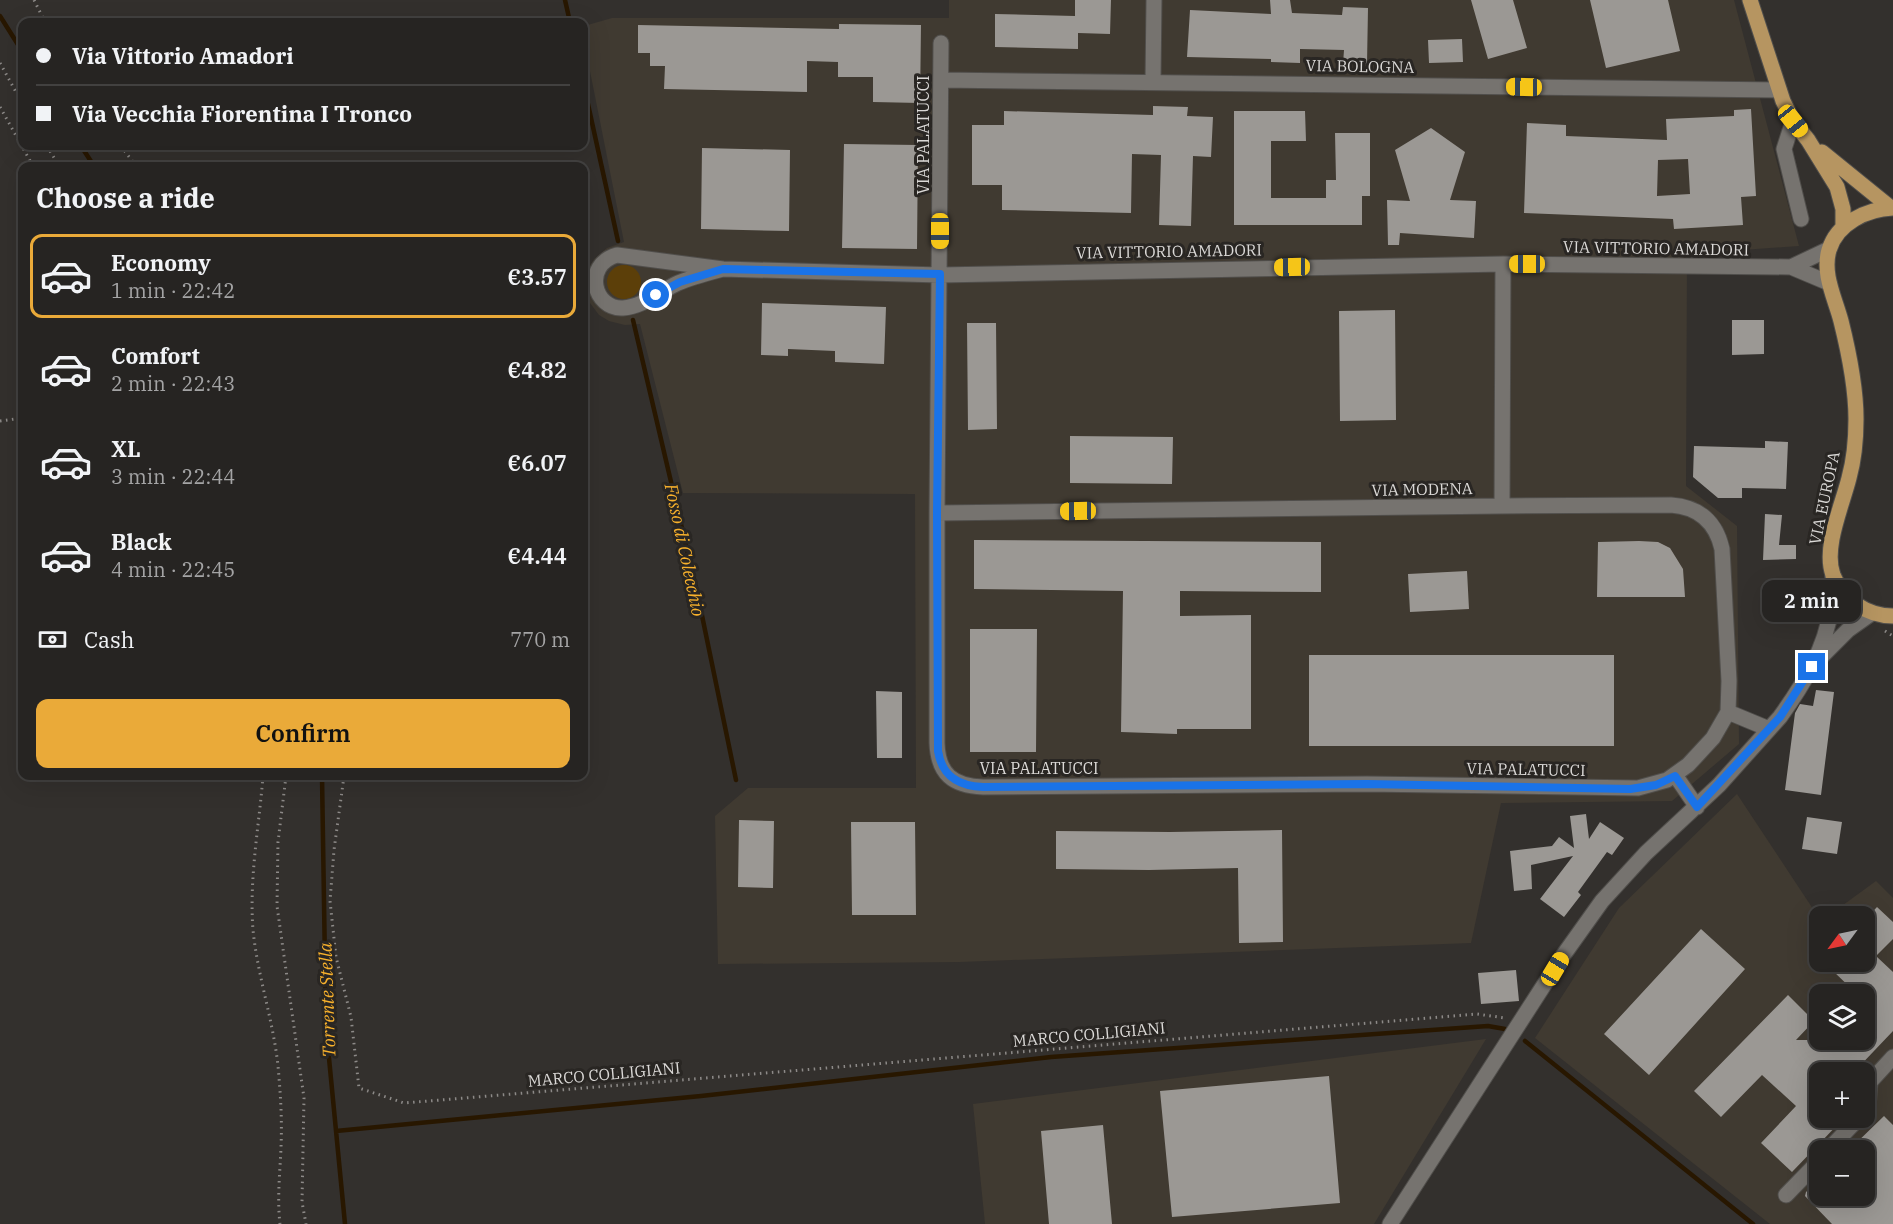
<!DOCTYPE html>
<html lang="en">
<head>
<meta charset="utf-8">
<style>
  body { margin:0; font-family:"IBM Plex Serif",serif; background:#32302f; color:#f1f3f6; height:100vh; display:flex; flex-direction:column; font-size:22px; white-space:nowrap }
  * { box-sizing:border-box; margin:0 }
  p { font-size:20px; color:#a4a4a5 }
  .icon { flex:none; width:33px; height:33px; fill:none; stroke:currentColor; stroke-width:2; stroke-linecap:round; stroke-linejoin:round }
  .map { position:relative; flex:1; overflow:hidden }
  .drawer { position:absolute; left:18px; top:162px; width:570px; height:618px; display:flex; flex-direction:column; background:#262422; border-radius:12px; box-shadow:0 6px 24px #0002,0 0 0 2px #424140 }
  .drawer>* { flex:none }
  .banner { position:absolute; left:18px; top:18px; width:570px; height:132px; border-radius:12px; box-shadow:0 6px 24px #0002,0 0 0 2px #424140; display:grid; align-content:center; height:132px; padding:0 18px; background:#262422 }
  .needle { width:39px; rotate:237deg }
  .fabs { position:absolute; left:1809px; top:906px; display:grid; gap:12px }
  .fabs a { display:grid; place-items:center; width:66px; height:66px; border-radius:12px; background:#262422; box-shadow:0 6px 24px #0002,0 0 0 2px #424140; font-size:30px }
  .end { position:absolute; width:27px; height:27px; margin:-14px; border:8px solid #1a73e8; background:#fff; box-shadow:0 0 0 3px #fff }
  .from { border-radius:50% }
  .bubble { position:absolute; height:42px; border-radius:12px; background:#262422; box-shadow:0 6px 24px #0002,0 0 0 2px #424140; font-size:20px; font-weight:600; line-height:42px; text-align:center }
  .car { position:absolute; width:18px; height:36px; margin:-18px -9px; border-radius:8px; box-shadow:0 0 4px 2px #0007; background:linear-gradient(#f5c518 24%,#345 0 40%,#f5c518 0 76%,#345 0 86%,#f5c518 0) }
  .banner b { display:flex; align-items:center; gap:21px; height:57px; font-size:22px }
  .banner b+b { border-top:2px solid #424140 }
  .banner i { width:15px; height:15px; background:#f1f3f6 }
  ul { padding:0; list-style:none }
  li { display:flex; align-items:center; gap:18px; height:84px; margin:0 12px 9px; padding:0 6px; border:3px solid transparent; border-radius:12px }
  li div { flex:1 }
  li b { display:block; font-size:22px }
  li em { font-style:normal; font-weight:600 }
  li.current { border-color:#eaaa39 }
  li>.icon { width:54px; height:54px; stroke-width:1.5 }
  h2 { padding:0 18px; font-size:27px; line-height:72px }
  .pay { display:flex; align-items:center; gap:15px; height:66px; padding:0 18px; font-size:22px }
  .pay p { margin-inline-start:auto }
  .action { display:flex; gap:12px; margin-top:auto; padding:12px 18px }
  .action a { flex:1; height:69px; border-radius:12px; background:#eaaa39; color:#111; font-size:24px; font-weight:600; line-height:69px; text-align:center }
  .map>svg:first-child { display:block }
</style>
</head>
<body>
<div class="map">
<svg width="1893" height="1224" viewBox="0 0 1893 1224">
  <rect width="100%" height="100%" fill="#33302d"/>
  <path fill="#403a31" fill-rule="evenodd" d="M 949,0 L 1734,0 L 1799,246 L 1687,254 L 1686,486 L 1737,526 L 1739,744 L 1672,801 L 1501,803 L 1471,943 L 960,962 L 718,964 L 715,816 L 748,788 L 916,788 L 915,494 L 683,493 L 640,324 L 625,325 L 609,321 L 599,315 L 590,303 L 586,289 L 585,274 L 594,259 L 607,248 L 624,242 L 584,41 L 584,26 L 612,18 L 949,18 Z
    M 1737,794 L 1819,918 L 1820,962 L 1864,962 L 1864,916 L 1828,916 L 1876,881 L 1893,898 L 1893,1224 L 1770,1224 L 1535,1038 L 1619,908 ZM 1820,994 L 1864,994 L 1864,1040 L 1820,1040 ZM 1820,1072 L 1864,1072 L 1864,1118 L 1820,1118 ZM 1820,1150 L 1864,1150 L 1864,1196 L 1820,1196 Z
    M 1486,1039 L 1374,1224 L 985,1224 L 973,1104 Z"/>
  <path fill="#5c3f09" d="M607 282a17 17 0 1 1 34 0a17 17 0 1 1-34 0Z"/>
  <g fill="none" stroke-linecap="round" stroke-linejoin="round">
    <path stroke="#281700" stroke-width="4.5" d="M 565,0 L 570,22
      M 0,16 L 22,51
      M 584,86 L 618,241
      M 81,146 L 94,166
      M 633,320 L 699,601 L 736,780
      M 322,776 L 326,1027 L 345,1224
      M 1525,1041 L 1753,1224
      M 336,1131 L 701,1096 L 1051,1057 L 1488,1026 L 1505,1029"/>
  </g>
  <path fill="#9b9894" fill-rule="evenodd" d="M 1075,0 L 1111,0 L 1110,34 L 1078,33 L 1078,49 L 995,47 L 995,14 L 1075,16 Z
    M 1270,0 L 1290,0 L 1292,13 L 1342,15 L 1343,7 L 1368,8 L 1367,64 L 1343,64 L 1344,50 L 1300,49 L 1300,63 L 1271,62 L 1271,59 L 1187,57 L 1190,10 L 1271,14 Z
    M 1471,0 L 1513,0 L 1527,48 L 1488,59 Z
    M 1590,0 L 1668,0 L 1680,51 L 1606,68 Z
    M 839,24 L 921,25 L 920,103 L 873,102 L 873,77 L 838,77 L 838,62 L 807,61 L 807,92 L 664,89 L 665,66 L 650,66 L 650,53 L 638,53 L 638,25 L 839,29 Z
    M 1462,39 L 1463,62 L 1429,63 L 1428,40 Z
    M 1153,106 L 1188,107 L 1187,116 L 1213,117 L 1211,157 L 1193,156 L 1191,226 L 1159,225 L 1161,155 L 1132,154 L 1131,213 L 1002,210 L 1002,185 L 972,185 L 972,125 L 1004,125 L 1004,111 L 1153,115 Z
    M 1751,109 L 1756,196 L 1741,197 L 1743,225 L 1674,229 L 1673,219 L 1524,213 L 1527,123 L 1566,125 L 1566,136 L 1667,140 L 1666,119 L 1734,116 L 1734,110 ZM 1688,159 L 1690,194 L 1657,196 L 1658,160 Z
    M 1234,111 L 1305,111 L 1306,141 L 1271,141 L 1271,198 L 1326,198 L 1326,180 L 1336,180 L 1335,133 L 1370,133 L 1370,196 L 1362,196 L 1362,225 L 1234,225 Z
    M 1431,128 L 1465,152 L 1450,200 L 1476,201 L 1474,238 L 1400,233 L 1399,245 L 1388,245 L 1387,200 L 1410,201 L 1395,150 Z
    M 844,144 L 918,145 L 917,249 L 842,248 Z
    M 702,148 L 790,150 L 789,231 L 701,229 Z
    M 762,303 L 886,307 L 884,364 L 835,362 L 835,351 L 788,349 L 788,356 L 761,355 Z
    M 1395,310 L 1396,420 L 1340,421 L 1339,311 Z
    M 1732,320 L 1764,320 L 1764,354 L 1732,355 Z
    M 967,323 L 996,323 L 997,429 L 968,430 Z
    M 1070,436 L 1173,437 L 1172,484 L 1070,483 Z
    M 1765,441 L 1788,442 L 1786,489 L 1742,488 L 1742,498 L 1718,498 L 1693,477 L 1694,446 L 1765,448 Z
    M 1765,514 L 1782,515 L 1779,545 L 1796,545 L 1796,559 L 1763,560 Z
    M 974,540 L 1321,542 L 1321,592 L 1180,591 L 1180,616 L 1251,615 L 1251,729 L 1177,729 L 1177,734 L 1121,732 L 1123,591 L 974,589 Z
    M 1639,541 L 1658,542 L 1670,548 L 1683,569 L 1685,597 L 1597,597 L 1598,542 Z
    M 1467,571 L 1469,609 L 1410,612 L 1408,574 Z
    M 970,629 L 1037,629 L 1036,752 L 970,752 Z
    M 1309,655 L 1614,655 L 1614,746 L 1309,746 Z
    M 1816,690 L 1834,692 L 1821,795 L 1785,790 L 1795,713 L 1800,704 L 1813,706 Z
    M 876,691 L 902,692 L 902,758 L 877,758 Z
    M 1586,814 L 1589,839 L 1600,822 L 1624,838 L 1612,855 L 1607,852 L 1578,892 L 1581,895 L 1564,917 L 1540,899 L 1573,856 L 1531,865 L 1532,889 L 1514,891 L 1510,851 L 1552,846 L 1559,837 L 1574,848 L 1570,816 Z
    M 1807,817 L 1842,822 L 1837,854 L 1802,849 Z
    M 739,820 L 774,821 L 773,888 L 738,887 Z
    M 851,822 L 915,822 L 916,915 L 852,915 Z
    M 1282,830 L 1283,942 L 1239,943 L 1238,868 L 1149,870 L 1056,869 L 1056,831 L 1170,832 Z
    M 1877,907 L 1893,922 L 1893,939 L 1876,956 L 1893,972 L 1893,1031 L 1854,1072 L 1820,1072 L 1820,1118 L 1844,1118 L 1792,1172 L 1761,1143 L 1796,1106 L 1762,1075 L 1721,1117 L 1694,1091 L 1788,995 L 1814,1021 L 1796,1040 L 1864,1040 L 1864,994 L 1857,994 L 1833,971 L 1842,962 L 1864,962 L 1864,921 Z
    M 1701,929 L 1745,969 L 1649,1075 L 1604,1034 Z
    M 1516,970 L 1519,1001 L 1481,1004 L 1478,973 Z
    M 1329,1076 L 1340,1203 L 1172,1217 L 1160,1091 Z
    M 1884,1116 L 1893,1125 L 1893,1224 L 1832,1224 L 1805,1196 L 1806,1192 L 1820,1179 L 1820,1196 L 1864,1196 L 1864,1150 L 1849,1150 Z
    M 1103,1125 L 1112,1224 L 1049,1224 L 1041,1131 Z"/>
  <g fill="none" stroke-linecap="round" stroke-linejoin="round">
    <defs>
      <path id="minor" d="M 941,80 L 1779,90
        M 1153,81 L 1154,0
        M 1793,121 L 1784,149 L 1801,219
        M 1791,267 L 1829,283
        M 723,269 C 708,273 692,277 678,283 C 661,291 642,307 623,308 C 594,310 582,265 617,255 L 723,269 L 940,275 L 1503,264 L 1791,267 L 1829,249
        M 1502,506 L 1503,264
        M 937,513 L 1502,506 L 1671,505 C 1699,507 1716,522 1722,549 L 1729,681 L 1728,712 L 1713,738 L 1688,765 L 1667,780 L 1638,788 L 1367,784 L 983,787 C 953,786 938,774 937,743 L 937,513 L 941,43
        M 1818,660 L 1848,630 L 1872,613
        M 1728,712 L 1769,729
        M 1675,775 L 1697,807
        M 1864,1111 L 1868,1108 L 1870,1082 L 1893,1057
        M 1828,1150 L 1859,1118
        M 1786,1195 L 1820,1160
        M 1390,1224 L 1562,957 L 1602,901 L 1646,853 L 1719,785 L 1780,717 C 1803,685 1826,648 1831,608 C 1832,597 1832,586 1833,575"/>
      <path id="major" d="M 1750,0 L 1783,101 L 1793,121 L 1808,140 L 1837,187 L 1843,209 L 1843,227
        M 1822,152 L 1891,208
        M 1893,208 C 1867,209 1837,223 1829,250 C 1822,274 1835,298 1841,321 C 1849,353 1856,386 1856,419 C 1856,438 1854,460 1849,478 C 1842,506 1823,548 1833,575 C 1843,600 1867,616 1893,616"/>
    </defs>
    <use href="#minor" stroke="#504e4b" stroke-width="17"/>
    <use href="#major" stroke="#504e4b" stroke-width="17"/>
    <path stroke="#8d8a88" stroke-width="3" stroke-dasharray="1.5 4.5" stroke-linecap="butt" d="M 34,0 L 45,22
      M 0,63 L 22,103
      M 0,107 L 33,166
      M 47,146 L 59,166
      M 121,146 L 136,166
      M 0,421 L 22,418
      M 1885,631 L 1893,636
      M 263,776 C 259,827 249,878 253,930 C 258,980 276,1028 279,1078 C 281,1101 282,1124 281,1147 C 280,1173 277,1198 280,1224
      M 286,776 L 278,842 L 277,906 L 304,1098 L 302,1202 L 306,1224
      M 344,776 L 334,850 L 330,901 L 336,957 L 351,1017 L 359,1088 L 404,1103 L 1477,1014 L 1505,1018"/>
    <use href="#minor" stroke="#76736f" stroke-width="15"/>
    <use href="#major" stroke="#b69561" stroke-width="15"/>
  </g>
  <g fill="none" stroke-linecap="round" stroke-linejoin="round">
    <path stroke="#1a73e8" stroke-width="8" d="M 656,295 L 680,282 L 723,269 L 940,274 L 937,513 L 938,751 C 942,776 958,786 983,787 L 1367,784 L 1630,789 L 1656,785 L 1675,776 L 1697,807 L 1780,717 L 1812,667"/>
  </g>
  <g text-anchor="middle" dominant-baseline="central" stroke-width="6" stroke-linejoin="round" paint-order="stroke">
    <g font-size="16" fill="#dbd9d7" stroke="#292623">
      <text transform="translate(1360 66) rotate(1)">VIA BOLOGNA</text>
      <text transform="translate(923 135) rotate(-90)">VIA PALATUCCI</text>
      <text transform="translate(1656 248) rotate(1)">VIA VITTORIO AMADORI</text>
      <text transform="translate(1169 251) rotate(-1)">VIA VITTORIO AMADORI</text>
      <text transform="translate(1422 489) rotate(-1)">VIA MODENA</text>
      <text transform="translate(1824 498) rotate(-78)">VIA EUROPA</text>
      <text x="1039" y="768">VIA PALATUCCI</text>
      <text transform="translate(1526 769) rotate(1)">VIA PALATUCCI</text>
      <text transform="translate(1089 1034) rotate(-5)">MARCO COLLIGIANI</text>
      <text transform="translate(604 1074) rotate(-5)">MARCO COLLIGIANI</text>
    </g>
    <g font-size="18" font-style="italic" fill="#f8b12c" stroke="#292623">
      <text transform="translate(685 550) rotate(78)">Fosso di Colecchio</text>
      <text transform="translate(327 1000) rotate(-92)">Torrente Stella</text>
    </g>
  </g>
</svg>
<div class="fabs">
<a><svg class="needle" viewBox="-14 -14 28 28"><path d="M0-13l5 13h-10z" fill="#e53935"/><path d="M0 13l5-13h-10z" fill="#a4a4a5"/></svg></a>
<a><svg class="icon" aria-label="layers" viewBox="0 0 24 24"><path d="M12 4l9 5-9 5-9-5zM3 14l9 5 9-5"/></svg></a>
<a>+</a>
<a>−</a>
</div>
<i class="end from" style="left:656px;top:295px"></i>
<i class="end" style="left:1812px;top:667px"></i>
<div class="bubble" style="left:1762px;top:580px;width:99px">2 min</div>
<i class="car" style="left:1524px;top:87px;rotate:271deg"></i>
<i class="car" style="left:1793px;top:121px;rotate:141deg"></i>
<i class="car" style="left:940px;top:231px;rotate:180deg"></i>
<i class="car" style="left:1527px;top:264px;rotate:270deg"></i>
<i class="car" style="left:1292px;top:267px;rotate:269deg"></i>
<i class="car" style="left:1078px;top:511px;rotate:269deg"></i>
<i class="car" style="left:1555px;top:969px;rotate:31deg"></i>
<div class="banner">
<b><i class="from"></i>Via Vittorio Amadori</b>
<b><i></i>Via Vecchia Fiorentina I Tronco</b>
</div>
<section class="drawer">
<h2>Choose a ride</h2>
<ul>
<li class="current"><svg class="icon" aria-label="car" viewBox="0 0 24 24"><path d="M5 17H2v-5l4-1 3-4h7l3 4 3 1v5h-3M9 17h6M6 11h13"/><circle cx="7" cy="17" r="2"/><circle cx="17" cy="17" r="2"/></svg><div><b>Economy</b><p>1 min · 22:42</p></div><em>€3.57</em></li>
<li><svg class="icon" aria-label="car" viewBox="0 0 24 24"><path d="M5 17H2v-5l4-1 3-4h7l3 4 3 1v5h-3M9 17h6M6 11h13"/><circle cx="7" cy="17" r="2"/><circle cx="17" cy="17" r="2"/></svg><div><b>Comfort</b><p>2 min · 22:43</p></div><em>€4.82</em></li>
<li><svg class="icon" aria-label="car" viewBox="0 0 24 24"><path d="M5 17H2v-5l4-1 3-4h7l3 4 3 1v5h-3M9 17h6M6 11h13"/><circle cx="7" cy="17" r="2"/><circle cx="17" cy="17" r="2"/></svg><div><b>XL</b><p>3 min · 22:44</p></div><em>€6.07</em></li>
<li><svg class="icon" aria-label="car" viewBox="0 0 24 24"><path d="M5 17H2v-5l4-1 3-4h7l3 4 3 1v5h-3M9 17h6M6 11h13"/><circle cx="7" cy="17" r="2"/><circle cx="17" cy="17" r="2"/></svg><div><b>Black</b><p>4 min · 22:45</p></div><em>€4.44</em></li>
</ul>
<div class="pay"><svg class="icon" aria-label="cash" viewBox="0 0 24 24"><path d="M3 7h18v10H3z"/><circle cx="12" cy="12" r="2"/></svg>Cash<p>770 m</p></div>
<div class="action"><a>Confirm</a></div>
</section>
</div>
</body>
</html>
